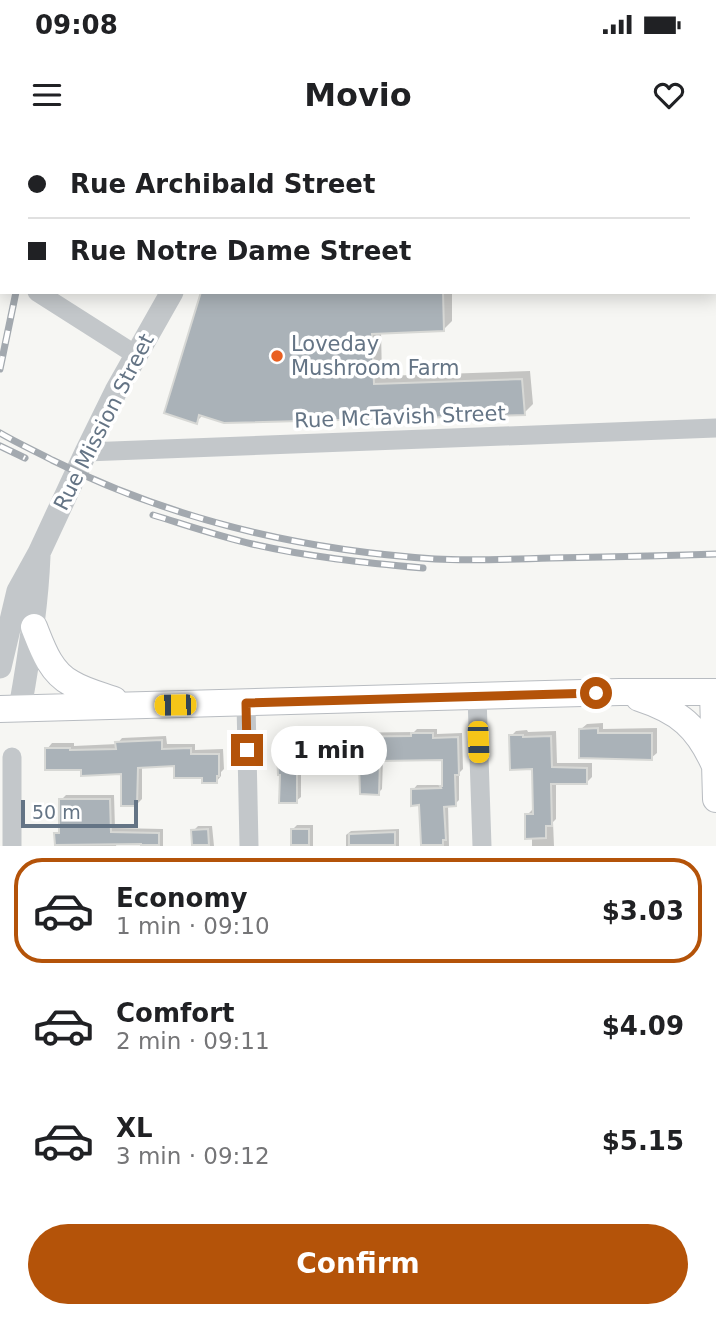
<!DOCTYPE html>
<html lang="en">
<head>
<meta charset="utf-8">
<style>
  body { margin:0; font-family:"DejaVu Sans",sans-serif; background:#f6f6f6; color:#202124; height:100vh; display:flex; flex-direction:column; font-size:26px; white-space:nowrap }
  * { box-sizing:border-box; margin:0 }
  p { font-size:23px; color:#757577 }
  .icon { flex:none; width:38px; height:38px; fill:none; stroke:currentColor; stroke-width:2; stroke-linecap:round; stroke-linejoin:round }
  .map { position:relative; height:706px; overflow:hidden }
  .panel { display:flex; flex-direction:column; background:#fff; flex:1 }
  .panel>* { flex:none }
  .hud { position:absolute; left:0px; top:0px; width:718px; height:154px; box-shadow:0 4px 18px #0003; display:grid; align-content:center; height:154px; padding:0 28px; background:#fff }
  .scale { position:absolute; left:21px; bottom:18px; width:117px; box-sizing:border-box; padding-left:7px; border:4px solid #647485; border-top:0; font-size:19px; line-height:24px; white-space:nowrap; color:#647485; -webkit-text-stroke:5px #fff; paint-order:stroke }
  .end { position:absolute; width:32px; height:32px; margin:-16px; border:9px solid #b45309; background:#fff; box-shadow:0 0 0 4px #fff }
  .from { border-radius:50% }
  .bubble { position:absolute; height:49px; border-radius:24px; background:#fff; box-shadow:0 4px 18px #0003; font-size:23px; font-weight:700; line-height:49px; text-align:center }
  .car { position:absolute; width:21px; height:42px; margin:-21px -10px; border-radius:9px; box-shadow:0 0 5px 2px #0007; background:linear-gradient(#f5c518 24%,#345 0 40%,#f5c518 0 76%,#345 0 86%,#f5c518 0) }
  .hud b { display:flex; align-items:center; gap:24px; height:66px; font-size:26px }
  .hud b+b { border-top:2px solid #e0e0e0 }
  .hud i { width:18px; height:18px; background:#202124 }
  ul { padding:12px 0 0; list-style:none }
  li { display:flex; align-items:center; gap:21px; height:105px; margin:0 14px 10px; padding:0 14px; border:4px solid transparent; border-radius:28px }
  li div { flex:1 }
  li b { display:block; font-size:26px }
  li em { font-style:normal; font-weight:700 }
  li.selected { border-color:#b45309 }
  li>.icon { width:63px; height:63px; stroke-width:1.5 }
  .button { display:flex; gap:14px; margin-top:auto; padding:14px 28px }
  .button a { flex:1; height:80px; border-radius:42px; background:#b45309; color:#fff; font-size:28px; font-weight:700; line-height:80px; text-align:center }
  .status { display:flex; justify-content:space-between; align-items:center; height:49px; padding:0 35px; background:#fff; direction:ltr }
  .status svg { height:19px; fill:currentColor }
  header { display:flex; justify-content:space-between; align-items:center; height:91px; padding:0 28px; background:#fff; font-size:32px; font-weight:700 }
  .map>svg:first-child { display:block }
</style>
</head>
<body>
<div class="status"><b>09:08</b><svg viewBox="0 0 49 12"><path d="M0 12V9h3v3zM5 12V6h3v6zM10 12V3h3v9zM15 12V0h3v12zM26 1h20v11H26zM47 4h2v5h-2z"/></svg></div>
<header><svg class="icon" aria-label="menu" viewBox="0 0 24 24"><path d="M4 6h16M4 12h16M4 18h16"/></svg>Movio<svg class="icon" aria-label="heart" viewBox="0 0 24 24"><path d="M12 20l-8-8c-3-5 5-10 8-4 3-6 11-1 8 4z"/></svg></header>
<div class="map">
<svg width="716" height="706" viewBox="0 0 716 706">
  <rect width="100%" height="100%" fill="#f6f6f3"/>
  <path fill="#0003" d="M 288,0 L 424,0 L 424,2 L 287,2 Z
    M 464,0 L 589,0 L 589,2 L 464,2 Z
    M 203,152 L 452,152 L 452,181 L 443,190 L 381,192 L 382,236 L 530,231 L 533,264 L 524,273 L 204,274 L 196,282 Z
    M 603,583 L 603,589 L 657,588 L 657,613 L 651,618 L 581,589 L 587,584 Z
    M 417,589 L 437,589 L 437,594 L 462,593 L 463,629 L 459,633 L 459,660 L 455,664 L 448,665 L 449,706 L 423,706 L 421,664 L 413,650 L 417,645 L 444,645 L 443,618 L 383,620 L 382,649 L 378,653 L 361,620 L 304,605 L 309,601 L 330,600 L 330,597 L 335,593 L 414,592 Z
    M 527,590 L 528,592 L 556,591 L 557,623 L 592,623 L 592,637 L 586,643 L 556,643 L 556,679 L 553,682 L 554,706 L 532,706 L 532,697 L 527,675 L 532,670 L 534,670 L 534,628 L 511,596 L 516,591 Z
    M 166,596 L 167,604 L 195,604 L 195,610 L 223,609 L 224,629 L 221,632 L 221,636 L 216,642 L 175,624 L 142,626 L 142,659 L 137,664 L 123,632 L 82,628 L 47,609 L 52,603 L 74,603 L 74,606 L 117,604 L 122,598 Z
    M 301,609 L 301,657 L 296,661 L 281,633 L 279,614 L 283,610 Z
    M 66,655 L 114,655 L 115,688 L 163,689 L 163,706 L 143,706 L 143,702 L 117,702 L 116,706 L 56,706 L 56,694 L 61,689 L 61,660 Z
    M 297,685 L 313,685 L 313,706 L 293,706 L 292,690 Z
    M 198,686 L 212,686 L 214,706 L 194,706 L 193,691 Z
    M 399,689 L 399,706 L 346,706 L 346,695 L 351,691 Z"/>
  <path fill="#aab2b8" stroke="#d7d8d5" stroke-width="2" d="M 201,152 L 443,152 L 444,191 L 372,194 L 374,244 L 522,239 L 525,275 L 224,283 L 199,275 L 197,284 L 164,273 Z
    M 598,588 L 598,593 L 652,593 L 652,620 L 579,618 L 579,589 Z
    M 411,593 L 433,593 L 433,598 L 458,597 L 459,635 L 455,635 L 456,666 L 444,667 L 446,700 L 443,700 L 443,705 L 421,705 L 419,665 L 411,666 L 411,649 L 441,648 L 440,646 L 442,646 L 442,620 L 380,621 L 379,655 L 360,654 L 359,622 L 303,624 L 303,604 L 329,604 L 328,597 L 411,596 Z
    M 509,595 L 523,595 L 523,597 L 551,596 L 552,627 L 587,628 L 587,644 L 551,644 L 552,686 L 546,686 L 546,698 L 525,699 L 525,674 L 533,674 L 532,629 L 510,630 Z
    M 162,600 L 162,609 L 191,608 L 191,614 L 219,614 L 219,636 L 217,636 L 217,643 L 202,643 L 202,638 L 174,638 L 174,626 L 138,628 L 137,666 L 121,666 L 121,634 L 81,636 L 81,630 L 45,630 L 45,608 L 70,608 L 70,610 L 116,609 L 115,602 Z
    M 277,613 L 297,613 L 297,663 L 279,663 L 280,635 L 278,635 Z
    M 59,659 L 110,659 L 111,692 L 159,693 L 159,705 L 141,705 L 141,704 L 55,705 L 54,693 L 59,693 Z
    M 208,689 L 209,705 L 192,705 L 191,690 Z
    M 291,689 L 309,689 L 309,705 L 291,705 Z
    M 395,692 L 395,705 L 349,705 L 349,694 Z"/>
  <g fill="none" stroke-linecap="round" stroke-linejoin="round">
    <defs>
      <path id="secondary" d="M 34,487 C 42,507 50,532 71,543 C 84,551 100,555 114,560
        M 713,552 L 716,659
        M 639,558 C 679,571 698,587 715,626
        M 0,569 L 620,552 L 716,552"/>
    </defs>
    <use href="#secondary" stroke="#b8bcc1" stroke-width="28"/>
    <path stroke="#c3c7ca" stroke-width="19" d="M 0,128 L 2,130
      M 37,152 L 136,215
      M 86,312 L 716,288
      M 477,557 L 482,706
      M 246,563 L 249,706
      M 12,706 L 12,617"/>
    <path stroke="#c3c7ca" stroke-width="23" d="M 264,2 L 265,0
      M 0,527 L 18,451 L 39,413 L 86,312 L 116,251 L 172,152
      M 20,568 C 29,518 37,468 39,416"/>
    <use href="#secondary" stroke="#fff" stroke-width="26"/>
    <defs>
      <path id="rail" d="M 46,2 L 47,0
        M 0,229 L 16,152
        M 0,293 C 17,303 35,311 52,320 C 172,380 302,410 435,419 C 473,421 513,419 551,418 C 606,417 661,416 716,414
        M 0,306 L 25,318
        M 153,375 C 186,385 218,396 252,404 C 308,417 366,423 423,428"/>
    </defs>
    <use href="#rail" stroke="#a3a9af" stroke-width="7"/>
    <use href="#rail" stroke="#fff" stroke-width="4.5" stroke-dasharray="13" stroke-linecap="butt"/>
  </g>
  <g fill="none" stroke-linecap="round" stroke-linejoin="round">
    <path stroke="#b45309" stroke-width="9" d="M 247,610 L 246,563 L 596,553"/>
  </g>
  <circle fill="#e95f20" stroke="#fff" stroke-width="2.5" cx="277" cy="216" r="7"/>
  <g text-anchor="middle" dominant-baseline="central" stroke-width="7" stroke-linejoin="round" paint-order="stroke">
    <g font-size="21" fill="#647485" stroke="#fff" text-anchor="start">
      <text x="291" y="204">Loveday<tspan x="291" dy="24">Mushroom Farm</tspan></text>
    </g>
    <g font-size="21" fill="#647485" stroke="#fff">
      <text transform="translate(400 277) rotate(-2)">Rue McTavish Street</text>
      <text transform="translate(104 282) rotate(-63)">Rue Mission Street</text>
    </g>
  </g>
</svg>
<div class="scale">50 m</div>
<i class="end from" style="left:596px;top:553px"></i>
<i class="end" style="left:247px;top:610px"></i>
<div class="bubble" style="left:271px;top:586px;width:116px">1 min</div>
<i class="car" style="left:175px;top:565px;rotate:269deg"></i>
<i class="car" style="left:478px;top:602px;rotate:178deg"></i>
<div class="hud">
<b><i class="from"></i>Rue Archibald Street</b>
<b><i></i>Rue Notre Dame Street</b>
</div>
</div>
<section class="panel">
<ul>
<li class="selected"><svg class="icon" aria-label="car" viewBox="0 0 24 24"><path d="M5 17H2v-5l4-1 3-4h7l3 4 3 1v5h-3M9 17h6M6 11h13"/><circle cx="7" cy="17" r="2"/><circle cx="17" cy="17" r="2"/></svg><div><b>Economy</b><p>1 min · 09:10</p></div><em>$3.03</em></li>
<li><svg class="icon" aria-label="car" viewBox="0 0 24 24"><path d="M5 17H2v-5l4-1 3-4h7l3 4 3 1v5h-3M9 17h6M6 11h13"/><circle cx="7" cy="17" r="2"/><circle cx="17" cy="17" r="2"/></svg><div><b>Comfort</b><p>2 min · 09:11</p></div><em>$4.09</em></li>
<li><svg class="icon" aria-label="car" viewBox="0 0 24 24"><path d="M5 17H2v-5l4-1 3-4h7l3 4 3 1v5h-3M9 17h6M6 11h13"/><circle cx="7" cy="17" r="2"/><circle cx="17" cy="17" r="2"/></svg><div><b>XL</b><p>3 min · 09:12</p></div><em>$5.15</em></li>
</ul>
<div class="button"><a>Confirm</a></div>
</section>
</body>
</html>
